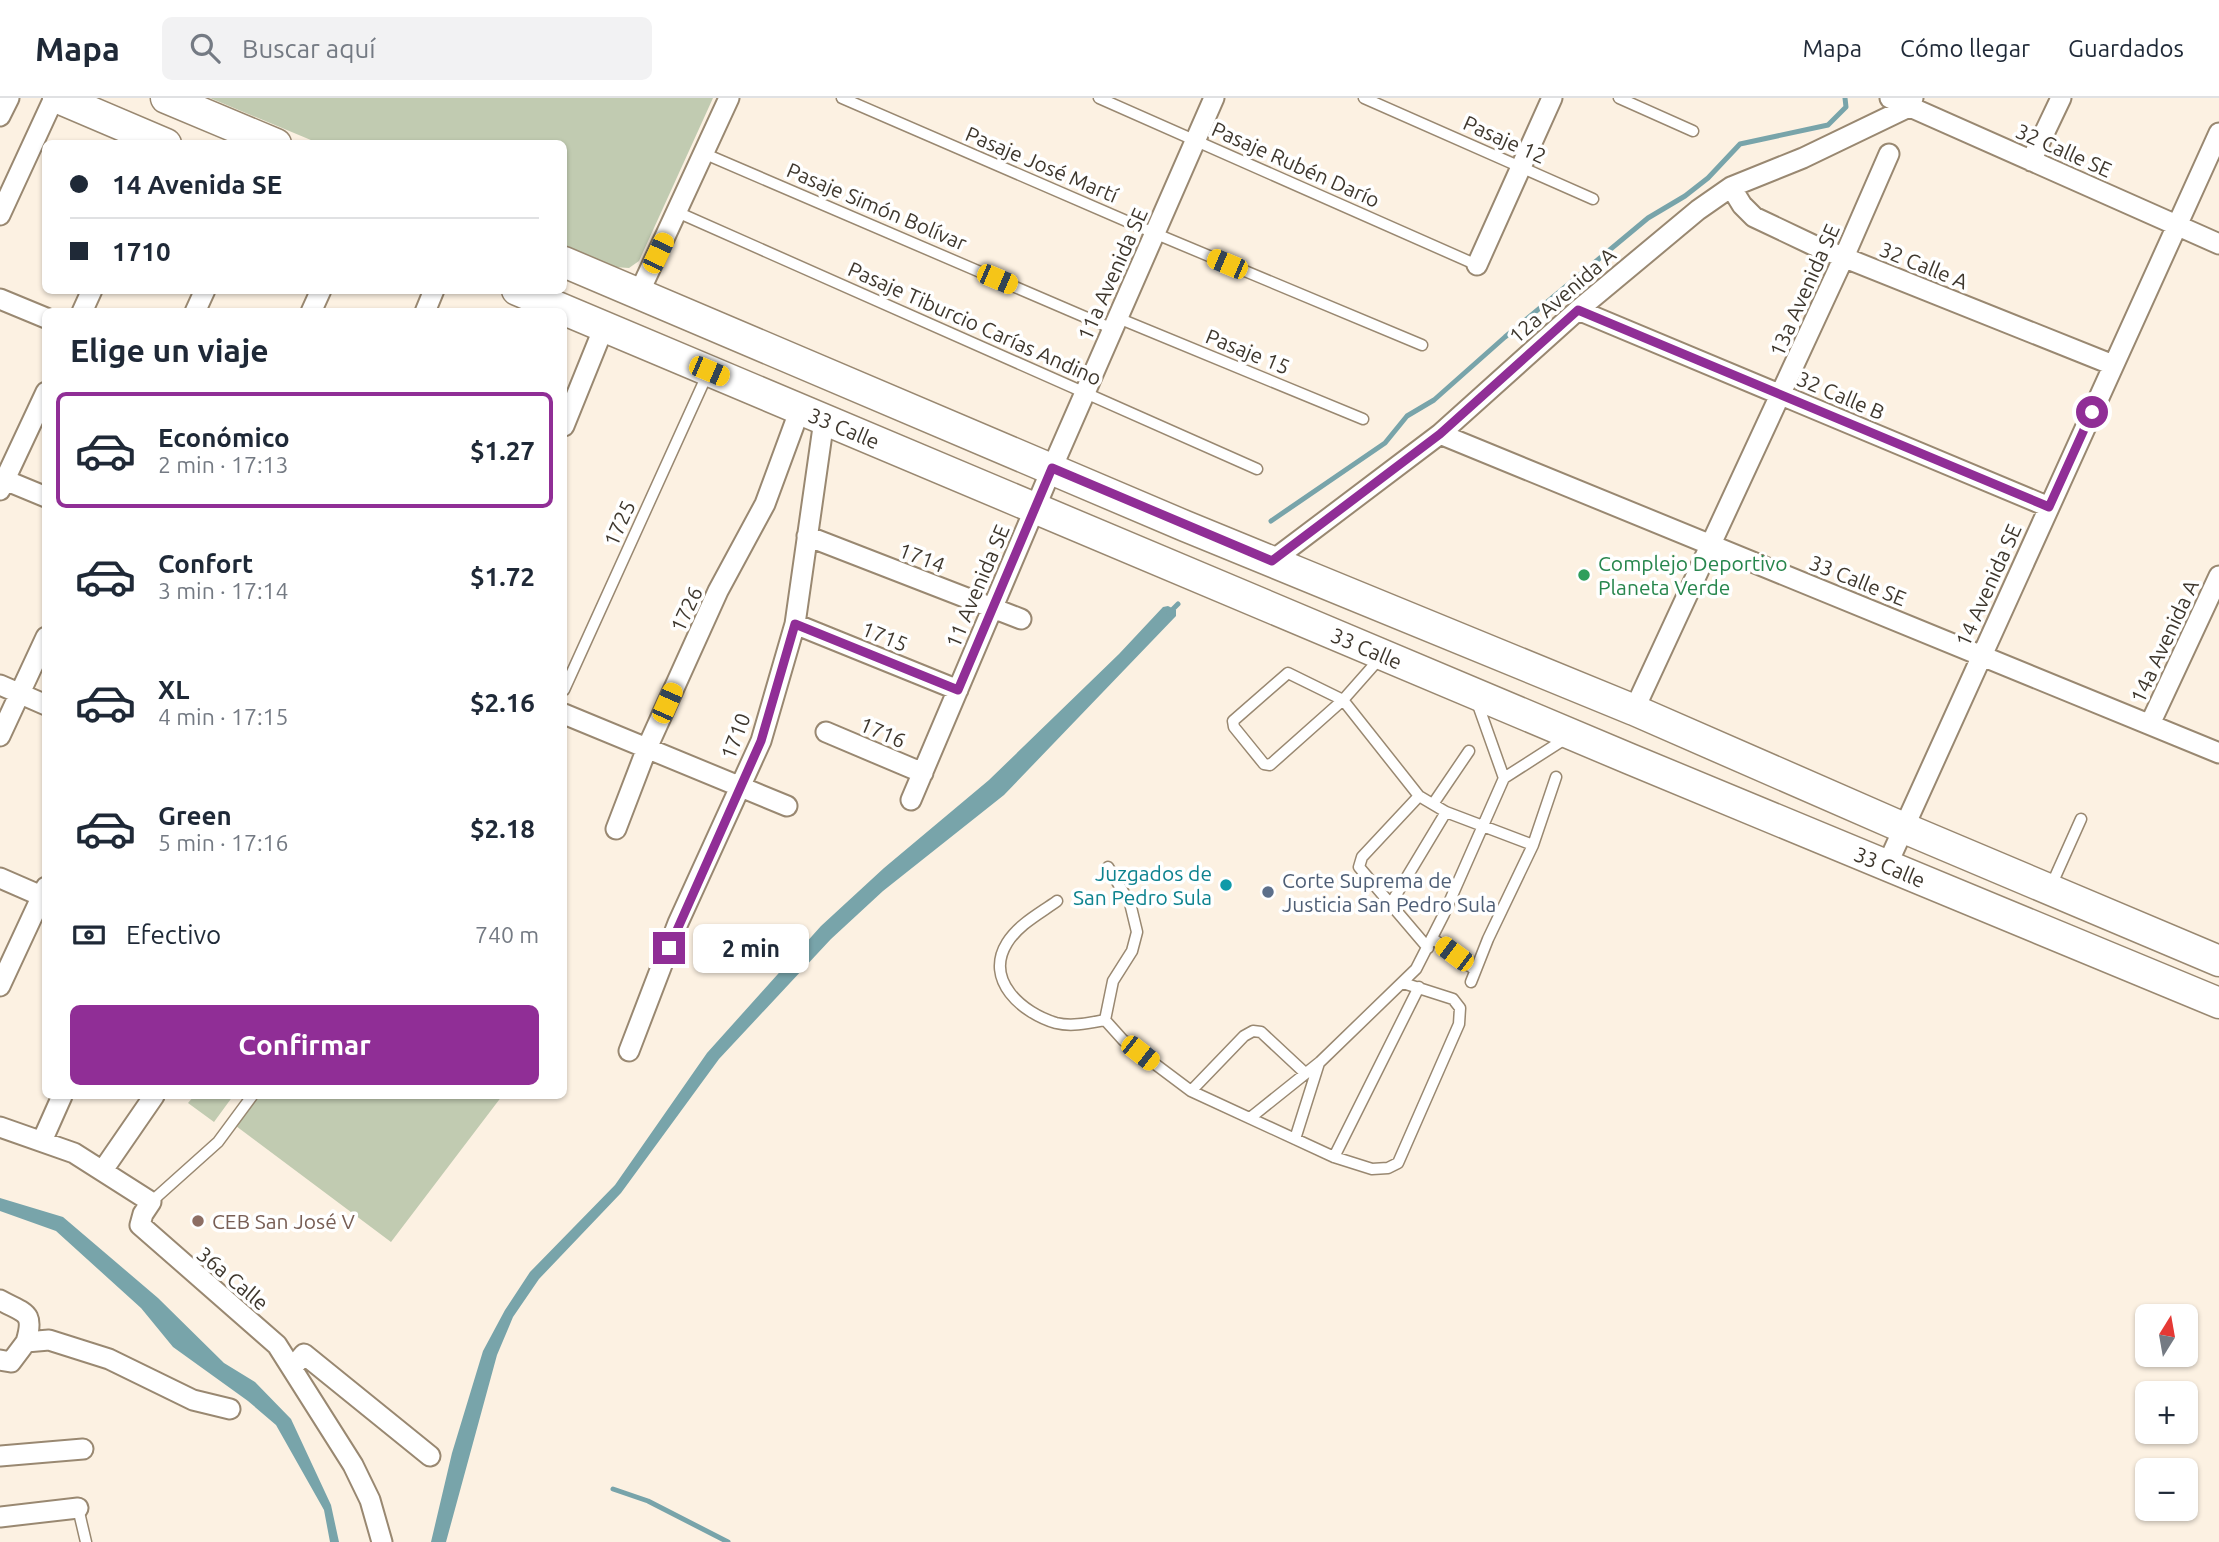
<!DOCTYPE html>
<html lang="es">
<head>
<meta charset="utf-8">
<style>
  body { margin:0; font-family:Ubuntu,sans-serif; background:#f2f2f3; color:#1f2937; height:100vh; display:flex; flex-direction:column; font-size:26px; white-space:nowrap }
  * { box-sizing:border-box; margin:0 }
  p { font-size:23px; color:#747a83 }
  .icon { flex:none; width:38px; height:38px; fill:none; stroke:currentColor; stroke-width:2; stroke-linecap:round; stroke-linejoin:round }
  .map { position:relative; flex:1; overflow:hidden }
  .panel { position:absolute; left:42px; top:210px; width:525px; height:791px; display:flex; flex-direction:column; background:#fff; border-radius:10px; box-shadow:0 2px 5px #0004 }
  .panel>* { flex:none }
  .hud { position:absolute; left:42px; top:42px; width:525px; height:154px; border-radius:10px; box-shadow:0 2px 5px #0004; display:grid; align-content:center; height:154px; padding:0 28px; background:#fff }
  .needle { width:46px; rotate:11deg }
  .buttons { position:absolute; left:2135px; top:1206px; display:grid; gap:14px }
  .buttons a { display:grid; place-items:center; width:63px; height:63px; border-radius:10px; background:#fff; box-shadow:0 2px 5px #0004; font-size:35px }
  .end { position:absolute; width:32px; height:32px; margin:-16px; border:9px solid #902e96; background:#fff; box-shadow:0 0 0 4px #fff }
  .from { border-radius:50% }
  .bubble { position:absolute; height:49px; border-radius:10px; background:#fff; box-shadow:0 2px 5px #0004; font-size:23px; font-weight:700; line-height:49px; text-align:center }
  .car { position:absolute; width:21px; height:42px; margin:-21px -10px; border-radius:9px; box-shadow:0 0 5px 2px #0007; background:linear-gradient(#f5c518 24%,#345 0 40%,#f5c518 0 76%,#345 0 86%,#f5c518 0) }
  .hud b { display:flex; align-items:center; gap:24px; height:66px; font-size:26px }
  .hud b+b { border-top:2px solid #e0e1e3 }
  .hud i { width:18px; height:18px; background:#1f2937 }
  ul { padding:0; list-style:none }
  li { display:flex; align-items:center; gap:21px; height:116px; margin:0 14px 10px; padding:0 14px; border:4px solid transparent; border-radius:10px }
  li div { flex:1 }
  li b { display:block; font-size:26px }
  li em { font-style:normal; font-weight:700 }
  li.selected { border-color:#902e96 }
  li>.icon { width:63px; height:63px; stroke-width:1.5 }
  h2 { padding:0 28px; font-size:32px; line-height:84px }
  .pay { display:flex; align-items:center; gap:18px; height:77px; padding:0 28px; font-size:26px }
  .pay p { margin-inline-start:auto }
  .primary-button { display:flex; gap:14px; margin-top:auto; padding:14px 28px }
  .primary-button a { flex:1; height:80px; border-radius:10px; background:#902e96; color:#fff; font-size:28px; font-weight:700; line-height:80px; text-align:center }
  header { display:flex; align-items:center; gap:42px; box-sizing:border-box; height:98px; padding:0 35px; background:#fff; border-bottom:2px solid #e0e1e3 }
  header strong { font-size:33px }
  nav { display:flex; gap:38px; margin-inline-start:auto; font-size:24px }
  .search { width:490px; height:63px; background:#f2f2f3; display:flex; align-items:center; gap:18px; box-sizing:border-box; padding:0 24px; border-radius:10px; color:#747a83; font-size:26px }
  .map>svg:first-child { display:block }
</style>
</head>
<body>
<header>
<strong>Mapa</strong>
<div class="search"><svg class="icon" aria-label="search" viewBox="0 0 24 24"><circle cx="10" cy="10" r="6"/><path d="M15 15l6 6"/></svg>Buscar aquí</div>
<nav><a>Mapa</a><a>Cómo llegar</a><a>Guardados</a></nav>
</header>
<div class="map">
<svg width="2219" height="1444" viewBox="0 0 2219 1444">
  <rect width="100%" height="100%" fill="#fcf1e2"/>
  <path fill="#c1cbb1" d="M 210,0 L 713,0 L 639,163 L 629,170 L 614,169 L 564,148 L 564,46 L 318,45 Z
    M 194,998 L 233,998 L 214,1024 L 188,1005 Z
    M 259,998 L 502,998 L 391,1144 L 236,1028 Z"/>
  <path fill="#78a4aa" d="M 1168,508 L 1176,512 L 1176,518 L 1004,697 L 883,793 L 831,841 L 719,961 L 621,1095 L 539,1181 L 513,1219 L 497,1257 L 446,1444 L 431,1444 L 452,1355 L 483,1253 L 505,1212 L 530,1174 L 615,1087 L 707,955 L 821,828 L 884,770 L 989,682 L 1119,556 L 1163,509 Z
    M 0,1100 L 63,1119 L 158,1200 L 224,1265 L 255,1284 L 291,1321 L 331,1407 L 339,1444 L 330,1444 L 324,1412 L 276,1327 L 248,1303 L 173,1249 L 141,1210 L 56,1133 L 0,1113 Z"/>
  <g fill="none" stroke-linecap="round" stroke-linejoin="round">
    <path stroke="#78a4aa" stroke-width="5" d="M 1271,423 L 1385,345 L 1407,318 L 1434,302 L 1505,239 L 1648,120 L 1685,98 L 1708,80 L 1740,46 L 1828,27 L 1846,9 L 1845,0
      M 1169,515 L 1178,506
      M 613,1391 L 648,1403 L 728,1444"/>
    <defs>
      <path id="lane" d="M 842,0 L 1154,135 L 1422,247
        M 1099,0 L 1477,167
        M 1364,0 L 1593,101
        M 1619,0 L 1693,33
        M 703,55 L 1113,231
        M 677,114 L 1257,371
        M 1118,220 L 1363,321
        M 1381,559 L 1343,602 L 1419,698 L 1446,714 L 1533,747 L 1556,679
        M 1288,575 L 1343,602 L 1270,667 L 1264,666 L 1234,629 L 1233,623 Z
        M 564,592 L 707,277
        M 1477,604 L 1504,680 L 1568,639
        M 1419,698 L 1362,759 L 1359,769 L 1428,850
        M 1433,706 L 1469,653
        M 1108,769 L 1130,805 L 1137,834 L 1132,853 L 1113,883 L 1105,922 L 1123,942 L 1191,993 L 1334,1059 L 1372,1071 L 1388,1070 L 1398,1065 L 1459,926 L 1460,910 L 1453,901 L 1403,885
        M 2051,788 L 2081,721
        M 1057,803 C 1039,816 1019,826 1007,845 C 984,882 1022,915 1056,925 C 1072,929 1089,925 1105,922
        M 1390,807 L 1446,714
        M 1432,840 L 1475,872
        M 1471,884 L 1488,841 L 1533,747
        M 1191,993 L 1244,938 L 1253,933 L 1261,934 L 1305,975
        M 1250,1020 L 1320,964 L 1416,871 L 1444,816 L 1504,680
        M 1295,1041 L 1319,965
        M 1334,1059 L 1419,889
        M 151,1104 L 218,1044 L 252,998
        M 78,1410 L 86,1444"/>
      <path id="street" d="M 1890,0 L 2219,146
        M 0,18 L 9,0
        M 2031,63 L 2061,0
        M 1731,89 L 1742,107 L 1754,119 L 1813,147 L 2113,267
        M 0,117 L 54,0
        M 1477,167 L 1552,0
        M 639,195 L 729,0
        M 0,201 L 46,220
        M 1578,212 L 2049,409
        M 82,214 L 92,192
        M 195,214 L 205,192
        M 311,214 L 321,192
        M 425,214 L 434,192
        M 564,328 L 604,229
        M 1440,336 L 2219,655
        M 0,380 L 46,399
        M 0,392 L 46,294
        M 807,438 L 1021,521
        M 1272,463 L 1440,336 L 1578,212 L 1698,112 L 1731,89 L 1803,60 L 1909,9 L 1913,0
        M 795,526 L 958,592
        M 0,587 L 46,607
        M 1634,612 L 1844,159 L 1889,56
        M 564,616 L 787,708
        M 2150,626 L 2219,478
        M 826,634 L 923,675
        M 0,638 L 46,539
        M 911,702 L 1052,370 L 1214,0
        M 616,731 L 647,650 L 718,493 L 765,406 L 800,311
        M 1887,767 L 2219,35
        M 0,780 L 46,800
        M 0,888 L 46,789
        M 629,953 L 678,825 L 761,643 L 795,526 L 824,322
        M 0,1029 L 74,1055 L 151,1104 L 143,1116 L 140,1127 L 277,1247 L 353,1367 L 370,1402 L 382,1444
        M 42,1043 L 62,998
        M 103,1072 L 154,998
        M 0,1202 C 25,1216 35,1213 26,1244
        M 0,1262 L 11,1264 L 26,1244 L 49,1242 L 109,1261 L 193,1302 L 230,1311
        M 292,1270 L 304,1256 L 430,1358
        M 0,1358 L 83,1351
        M 0,1419 L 78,1410"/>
      <g id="primary">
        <path d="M 58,0 L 166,46"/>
        <path d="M 166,0 L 276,46"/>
        <path d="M 564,164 L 1185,428 L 1634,612 L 1904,730 L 2219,863"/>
        <path id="s1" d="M 517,192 L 1630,661 L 2219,905"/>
      </g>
    </defs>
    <use href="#lane" stroke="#998871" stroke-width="13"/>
    <use href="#street" stroke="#998871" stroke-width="23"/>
    <use href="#primary" stroke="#998871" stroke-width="33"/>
    <use href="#lane" stroke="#fff" stroke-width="10"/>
    <use href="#street" stroke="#fff" stroke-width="19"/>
    <use href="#primary" stroke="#fff" stroke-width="30"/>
  </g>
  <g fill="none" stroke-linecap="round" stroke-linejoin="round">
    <path stroke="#902e96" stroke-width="9" d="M 669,850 L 761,643 L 795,526 L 958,592 L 1052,370 L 1272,463 L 1440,336 L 1578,212 L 2049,409 L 2092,314"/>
  </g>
  <circle fill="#2e9e5b" stroke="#fff" stroke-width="2.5" cx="1584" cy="477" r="7"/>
  <circle fill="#0f9aa8" stroke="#fff" stroke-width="2.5" cx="1226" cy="787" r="7"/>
  <circle fill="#5c6f8a" stroke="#fff" stroke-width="2.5" cx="1268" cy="794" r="7"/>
  <circle fill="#8d6e63" stroke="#fff" stroke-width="2.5" cx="198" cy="1123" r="7"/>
  <g text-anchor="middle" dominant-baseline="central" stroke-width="7" stroke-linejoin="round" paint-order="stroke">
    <g font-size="21" fill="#3e372d" stroke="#fff">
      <text transform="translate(1505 41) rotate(24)">Pasaje 12</text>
      <text transform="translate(2064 52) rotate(24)">32 Calle SE</text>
      <text transform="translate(1042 66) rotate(23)">Pasaje José Martí</text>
      <text transform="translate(1296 66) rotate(24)">Pasaje Rubén Darío</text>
      <text transform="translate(877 108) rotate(23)">Pasaje Simón Bolívar</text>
      <text transform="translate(1924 167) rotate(22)">32 Calle A</text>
      <text transform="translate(1112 176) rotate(-66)">11a Avenida SE</text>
      <text transform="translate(1804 192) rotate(-66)">13a Avenida SE</text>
      <text transform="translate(1562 197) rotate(-41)">12a Avenida A</text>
      <text transform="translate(975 225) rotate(24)">Pasaje Tiburcio Carías Andino</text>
      <text transform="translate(1248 253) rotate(22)">Pasaje 15</text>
      <text transform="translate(1841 297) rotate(23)">32 Calle B</text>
      <text stroke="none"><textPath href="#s1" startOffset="355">33 Calle</textPath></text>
      <text transform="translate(619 425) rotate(-66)">1725</text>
      <text transform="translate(922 459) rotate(21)">1714</text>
      <text transform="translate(1858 482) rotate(22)">33 Calle SE</text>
      <text transform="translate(1988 487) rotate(-66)">14 Avenida SE</text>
      <text transform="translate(977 488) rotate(-67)">11 Avenida SE</text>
      <text transform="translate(686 511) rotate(-65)">1726</text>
      <text transform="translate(885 538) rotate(22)">1715</text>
      <text transform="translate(2164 543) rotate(-65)">14a Avenida A</text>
      <text stroke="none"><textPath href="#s1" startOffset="922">33 Calle</textPath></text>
      <text transform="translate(883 634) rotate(23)">1716</text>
      <text transform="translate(735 638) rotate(-69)">1710</text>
      <text stroke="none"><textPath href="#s1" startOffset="1489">33 Calle</textPath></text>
      <text transform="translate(233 1180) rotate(40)">36a Calle</text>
    </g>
    <g font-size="21" fill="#27864d" stroke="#fff" text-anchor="start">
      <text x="1598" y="465">Complejo Deportivo<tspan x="1598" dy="24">Planeta Verde</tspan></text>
    </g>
    <g font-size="21" fill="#0d838f" stroke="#fff" text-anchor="end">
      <text x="1212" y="775">Juzgados de<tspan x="1212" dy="24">San Pedro Sula</tspan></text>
    </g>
    <g font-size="21" fill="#4e5e75" stroke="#fff" text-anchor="start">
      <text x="1282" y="782">Corte Suprema de<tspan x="1282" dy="24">Justicia San Pedro Sula</tspan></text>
    </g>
    <g font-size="21" fill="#785e54" stroke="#fff" text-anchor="start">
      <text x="212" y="1123">CEB San José V</text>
    </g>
  </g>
</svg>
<div class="buttons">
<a><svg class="needle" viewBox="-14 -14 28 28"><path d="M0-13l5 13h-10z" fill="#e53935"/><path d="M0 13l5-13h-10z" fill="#747a83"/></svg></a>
<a>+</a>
<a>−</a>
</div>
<i class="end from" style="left:2092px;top:314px"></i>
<i class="end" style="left:669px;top:850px"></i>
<div class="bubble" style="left:693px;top:826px;width:116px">2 min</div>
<i class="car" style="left:658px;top:155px;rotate:25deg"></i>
<i class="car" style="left:1227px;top:166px;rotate:293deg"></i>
<i class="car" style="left:997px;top:181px;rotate:113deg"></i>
<i class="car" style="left:709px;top:273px;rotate:113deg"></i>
<i class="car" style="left:667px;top:605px;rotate:24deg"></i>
<i class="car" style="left:1454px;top:856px;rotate:307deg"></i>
<i class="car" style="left:1140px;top:955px;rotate:128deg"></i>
<div class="hud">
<b><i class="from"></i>14 Avenida SE</b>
<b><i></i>1710</b>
</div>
<section class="panel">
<h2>Elige un viaje</h2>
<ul>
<li class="selected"><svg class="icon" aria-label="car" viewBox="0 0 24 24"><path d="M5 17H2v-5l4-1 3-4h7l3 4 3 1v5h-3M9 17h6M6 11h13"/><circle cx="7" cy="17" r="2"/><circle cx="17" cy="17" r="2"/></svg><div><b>Económico</b><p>2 min · 17:13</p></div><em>$1.27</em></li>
<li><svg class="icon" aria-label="car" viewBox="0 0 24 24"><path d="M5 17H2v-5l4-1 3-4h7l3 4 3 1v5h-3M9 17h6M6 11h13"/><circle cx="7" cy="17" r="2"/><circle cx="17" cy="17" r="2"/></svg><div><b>Confort</b><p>3 min · 17:14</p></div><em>$1.72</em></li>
<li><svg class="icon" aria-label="car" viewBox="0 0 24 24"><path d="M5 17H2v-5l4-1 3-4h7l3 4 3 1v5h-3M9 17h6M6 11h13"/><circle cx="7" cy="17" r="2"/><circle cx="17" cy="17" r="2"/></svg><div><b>XL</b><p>4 min · 17:15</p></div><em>$2.16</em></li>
<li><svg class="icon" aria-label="car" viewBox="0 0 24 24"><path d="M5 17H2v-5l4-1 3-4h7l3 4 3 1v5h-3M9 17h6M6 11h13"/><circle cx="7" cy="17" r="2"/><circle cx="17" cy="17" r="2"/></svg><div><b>Green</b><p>5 min · 17:16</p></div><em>$2.18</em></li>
</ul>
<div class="pay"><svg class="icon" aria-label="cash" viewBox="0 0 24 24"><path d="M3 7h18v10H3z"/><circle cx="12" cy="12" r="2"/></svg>Efectivo<p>740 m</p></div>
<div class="primary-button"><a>Confirmar</a></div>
</section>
</div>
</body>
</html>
